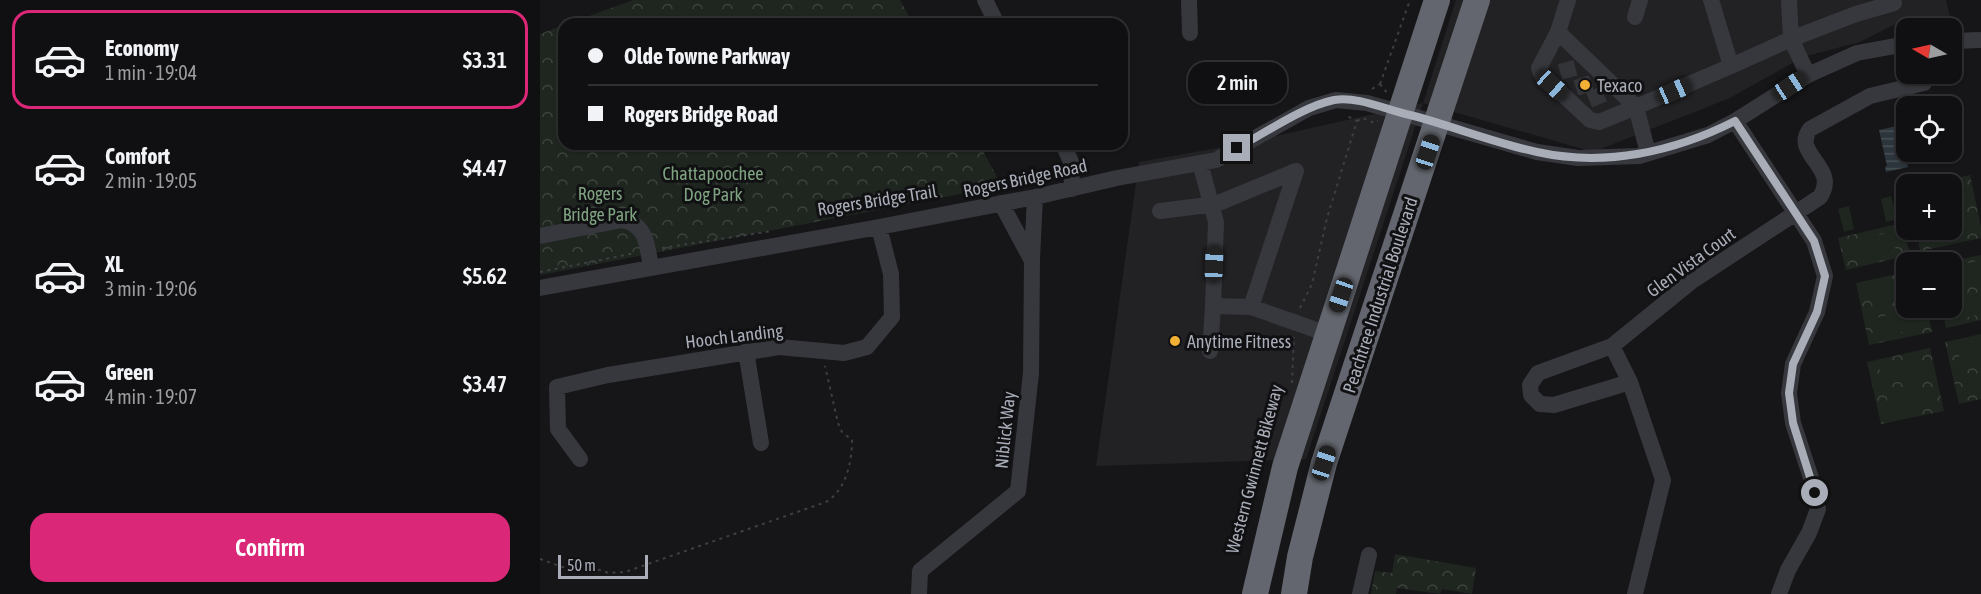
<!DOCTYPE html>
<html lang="en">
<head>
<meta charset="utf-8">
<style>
  body { margin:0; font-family:"Asap Condensed",sans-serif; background:#19191b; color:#f1f3f6; height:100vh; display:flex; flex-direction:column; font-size:22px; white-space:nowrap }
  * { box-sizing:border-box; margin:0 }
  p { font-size:20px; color:#9c9d9f }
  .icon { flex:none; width:33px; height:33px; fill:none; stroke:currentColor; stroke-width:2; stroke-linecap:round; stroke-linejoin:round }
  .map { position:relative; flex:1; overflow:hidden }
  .details { display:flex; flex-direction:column; background:#101012; width:540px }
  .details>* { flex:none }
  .guide { position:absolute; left:18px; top:18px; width:570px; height:132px; border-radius:18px; box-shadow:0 2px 4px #0004,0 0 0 2px #303032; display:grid; align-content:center; height:132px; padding:0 30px; background:#101012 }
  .needle { width:39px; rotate:279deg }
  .buttons { position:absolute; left:1356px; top:18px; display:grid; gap:12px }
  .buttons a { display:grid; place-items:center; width:66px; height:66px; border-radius:12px; background:#101012; box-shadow:0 2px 4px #0004,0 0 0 2px #303032; font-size:30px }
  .scale { position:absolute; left:18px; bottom:15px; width:90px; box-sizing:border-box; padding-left:6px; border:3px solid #a8adb8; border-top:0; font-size:16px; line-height:21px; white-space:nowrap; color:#a8adb8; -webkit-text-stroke:4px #111113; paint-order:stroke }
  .end { position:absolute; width:27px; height:27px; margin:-14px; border:8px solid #a8adb8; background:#111; box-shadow:0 0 0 3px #111 }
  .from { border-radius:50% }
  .bubble { position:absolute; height:42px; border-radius:18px; background:#101012; box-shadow:0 2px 4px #0004,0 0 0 2px #303032; font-size:20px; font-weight:600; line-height:42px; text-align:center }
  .car { position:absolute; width:18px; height:36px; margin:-18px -9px; border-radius:8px; box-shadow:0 0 4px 2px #0007; background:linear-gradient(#222 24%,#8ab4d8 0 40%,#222 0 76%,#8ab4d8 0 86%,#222 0) }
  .guide b { display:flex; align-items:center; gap:21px; height:57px; font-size:22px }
  .guide b+b { border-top:2px solid #303032 }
  .guide i { width:15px; height:15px; background:#f1f3f6 }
  ul { padding:10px 0 0; list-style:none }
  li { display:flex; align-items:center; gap:18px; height:99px; margin:0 12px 9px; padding:0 18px; border:3px solid transparent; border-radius:18px }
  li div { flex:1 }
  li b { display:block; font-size:22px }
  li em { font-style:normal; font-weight:600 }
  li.active { border-color:#db2777 }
  li>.icon { width:54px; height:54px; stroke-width:1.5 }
  .primary-button { display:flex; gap:12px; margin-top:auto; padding:12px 30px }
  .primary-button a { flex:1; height:69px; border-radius:18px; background:#db2777; color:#fff; font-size:24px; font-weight:600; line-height:69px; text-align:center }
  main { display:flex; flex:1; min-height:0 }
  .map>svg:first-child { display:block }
</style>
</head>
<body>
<main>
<section class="details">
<ul>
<li class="active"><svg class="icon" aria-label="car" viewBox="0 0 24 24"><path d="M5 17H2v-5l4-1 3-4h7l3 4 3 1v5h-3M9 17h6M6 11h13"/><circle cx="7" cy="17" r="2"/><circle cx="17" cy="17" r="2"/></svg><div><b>Economy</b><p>1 min · 19:04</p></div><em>$3.31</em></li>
<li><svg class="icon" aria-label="car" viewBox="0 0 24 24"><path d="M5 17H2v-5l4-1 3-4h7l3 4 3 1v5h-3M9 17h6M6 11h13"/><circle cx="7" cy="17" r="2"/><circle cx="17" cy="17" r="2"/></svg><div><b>Comfort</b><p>2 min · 19:05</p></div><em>$4.47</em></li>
<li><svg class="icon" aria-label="car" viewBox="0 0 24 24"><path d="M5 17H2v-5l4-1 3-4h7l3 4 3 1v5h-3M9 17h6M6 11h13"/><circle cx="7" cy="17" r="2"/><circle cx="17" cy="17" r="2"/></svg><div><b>XL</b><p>3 min · 19:06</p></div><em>$5.62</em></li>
<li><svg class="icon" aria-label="car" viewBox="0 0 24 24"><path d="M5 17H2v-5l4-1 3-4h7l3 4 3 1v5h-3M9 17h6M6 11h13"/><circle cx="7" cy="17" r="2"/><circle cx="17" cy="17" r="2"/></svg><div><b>Green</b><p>4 min · 19:07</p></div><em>$3.47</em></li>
</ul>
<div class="primary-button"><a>Confirm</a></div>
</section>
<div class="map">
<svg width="1441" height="594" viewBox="0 0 1441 594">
  <defs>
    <pattern id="park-crowns" width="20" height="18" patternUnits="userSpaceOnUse" patternTransform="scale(1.5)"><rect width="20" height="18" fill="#1e261f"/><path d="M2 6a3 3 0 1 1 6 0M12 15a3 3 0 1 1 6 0" fill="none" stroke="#3c433d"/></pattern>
    <pattern id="water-rules" width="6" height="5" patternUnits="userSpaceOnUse" patternTransform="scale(1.5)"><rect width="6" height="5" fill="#2c353c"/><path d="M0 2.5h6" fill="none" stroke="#485056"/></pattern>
  </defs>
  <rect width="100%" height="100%" fill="#161618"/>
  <path fill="#222225" d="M 916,0 L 1406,0 L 1411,21 L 1367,18 L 1320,42 L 1263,57 L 1190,98 L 1053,152 L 883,103 L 766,459 L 556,466 L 599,162 L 700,144 L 883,103 Z"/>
  <path fill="url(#park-crowns)" d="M 93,0 L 360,0 L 373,24 L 27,24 Z
    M 24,25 L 24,144 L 439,144 L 462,186 L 0,275 L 0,34 Z
    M 1430,175 L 1441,227 L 1441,238 L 1380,251 L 1376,230 L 1412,230 L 1412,184 L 1388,184 Z
    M 1362,223 L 1370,255 L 1306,270 L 1298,238 Z
    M 1441,255 L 1441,320 L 1406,328 L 1402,308 L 1412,308 L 1412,262 L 1407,262 Z
    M 1366,272 L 1366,308 L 1387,308 L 1392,332 L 1329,345 L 1316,283 Z
    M 1441,334 L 1441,399 L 1419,404 L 1405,342 Z
    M 1390,348 L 1404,411 L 1341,424 L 1327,362 Z
    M 855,554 L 936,568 L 932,594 L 902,589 L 900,594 L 857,588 L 856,594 L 831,594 L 835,571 L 852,573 Z"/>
  <path fill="#1e261f" d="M 1351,196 L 1357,219 L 1346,222 L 1341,199 Z
    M 1309,206 L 1314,229 L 1304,232 L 1298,209 Z
    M 1427,215 L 1431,234 L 1390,243 L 1387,230 L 1412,230 L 1412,218 Z
    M 1351,232 L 1356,251 L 1315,261 L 1310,242 Z
    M 1441,260 L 1441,280 L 1412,287 L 1412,267 Z
    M 1366,277 L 1366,297 L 1332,305 L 1328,286 Z
    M 1441,294 L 1441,314 L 1416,320 L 1412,300 Z
    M 1376,309 L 1381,328 L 1339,337 L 1335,318 Z
    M 1441,339 L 1441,360 L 1421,364 L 1417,345 Z
    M 1381,356 L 1385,375 L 1344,385 L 1339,366 Z
    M 1441,373 L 1441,393 L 1428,396 L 1424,377 Z
    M 1388,388 L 1393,407 L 1351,417 L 1347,398 Z"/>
  <path fill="url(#water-rules)" d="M 1361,125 L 1362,130 L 1360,130 L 1368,167 L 1346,172 L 1345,167 L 1347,166 L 1339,130 Z"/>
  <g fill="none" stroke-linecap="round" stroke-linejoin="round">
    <path stroke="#333438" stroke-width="16" stroke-dasharray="16 8" stroke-linecap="butt" d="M 1020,72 L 1038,67
      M 1036,88 L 1054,82
      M 1049,100 L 1066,93"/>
    <path stroke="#3d3f44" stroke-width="2" stroke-dasharray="3 4.5" stroke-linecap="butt" d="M 840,84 L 870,0
      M 840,84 L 848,94
      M 832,89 L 840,84
      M 817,121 L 823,118 L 834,123 L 838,121
      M 122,248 L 232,231
      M 0,272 L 95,253
      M 760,308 L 772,284 L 787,218 L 817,121 L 807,116
      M 752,383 L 754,337
      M 0,559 L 22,567 L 47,566 L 69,573 L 85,572 L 286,502 C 306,490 312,462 312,440 L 302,432 L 298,423 L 285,366"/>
    <path stroke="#37383d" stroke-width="16" d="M 445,0 L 457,24
      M 649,0 L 650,33
      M 1028,0 L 1018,32 L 999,68 L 1001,74 L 1050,120 L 1059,122 L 1096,107 L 1108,153
      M 1171,0 L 1191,66 L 1251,39 L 1268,75
      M 1249,0 L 1251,39 L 1316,14 L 1354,3
      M 1095,17 L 1100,0
      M 1018,32 L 1096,107 L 1191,66
      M 1412,41 L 1441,40
      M 1195,121 L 1274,241 L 1285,276 L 1277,312 L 1253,364 L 1249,393 L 1253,423 L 1271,478 L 1278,509 L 1269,533 L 1248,570 L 1239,594
      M 523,144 L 531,162 L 532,189
      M 660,163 L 676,222 L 673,306 L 711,307
      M 461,203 L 491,259
      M 620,211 L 676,204 L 756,171 L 711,307 L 788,334
      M 0,236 L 82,220 C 107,224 107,246 111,267
      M 0,288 L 339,227 L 495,197 L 577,178 L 676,160 L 769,108 L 796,100 L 827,103 L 997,152 L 1038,158 L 1099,156 L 1168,135 L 1195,121 L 1268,75 L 1317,53 L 1366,44
      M 1072,346 L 998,373 L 990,385 L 991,395 L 1000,404 L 1014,405 L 1090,382
      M 206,351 L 221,443
      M 670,351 L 673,306
      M 40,459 L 18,429 L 17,387 L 68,375 L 239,347 L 304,353 L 327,347 L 352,317 L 351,274 L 339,227
      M 379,594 L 380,571 L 478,491 L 491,373 L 492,259 L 495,197
      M 820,594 L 829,555
      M 1095,594 L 1123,480 L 1090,382 L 1072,346 L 1152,281 L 1280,197 C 1300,167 1251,154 1270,129 L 1330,96 L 1384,83"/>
    <path stroke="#63666e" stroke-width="26" d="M 715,594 L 745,467 L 897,0
      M 754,594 L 760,557 L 784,463 L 937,0"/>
  </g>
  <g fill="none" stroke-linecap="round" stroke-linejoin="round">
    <path stroke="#a8adb8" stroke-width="8" d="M 697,148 C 725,133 764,106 794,100 C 819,96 846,110 870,115 C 913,126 954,143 997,152 C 1065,167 1134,152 1195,121 L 1274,241 L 1285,276 L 1277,312 L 1253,364 L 1249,393 L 1253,423 L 1275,493"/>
  </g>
  <g fill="#f2b134" stroke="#111113" stroke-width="2">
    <circle cx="1045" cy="85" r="6"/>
    <circle cx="635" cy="341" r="6"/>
  </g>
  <g text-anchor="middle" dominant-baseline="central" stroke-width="6" stroke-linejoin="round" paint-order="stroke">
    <g font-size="18" fill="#a8adb8" stroke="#111113" text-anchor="start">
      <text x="1057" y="85">Texaco</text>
      <text x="647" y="341">Anytime Fitness</text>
    </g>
    <g font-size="18" fill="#7fa381" stroke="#111113">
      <text x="173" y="173">Chattapoochee<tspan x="173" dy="21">Dog Park</tspan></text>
      <text x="60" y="193">Rogers<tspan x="60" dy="21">Bridge Park</tspan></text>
    </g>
    <g font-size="18" fill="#a8adb8" stroke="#111113">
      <text transform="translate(485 178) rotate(-12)">Rogers Bridge Road</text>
      <text transform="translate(337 200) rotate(-9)">Rogers Bridge Trail</text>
      <text transform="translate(1151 262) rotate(-36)">Glen Vista Court</text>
      <text transform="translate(840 295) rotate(-72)">Peachtree Industrial Boulevard</text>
      <text transform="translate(194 336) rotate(-7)">Hooch Landing</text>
      <text transform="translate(465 430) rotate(-84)">Niblick Way</text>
      <text transform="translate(714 469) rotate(-75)">Western Gwinnett Bikeway</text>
    </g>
  </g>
</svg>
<div class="buttons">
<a><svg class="needle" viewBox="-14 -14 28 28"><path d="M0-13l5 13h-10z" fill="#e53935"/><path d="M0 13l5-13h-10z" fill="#9c9d9f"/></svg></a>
<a><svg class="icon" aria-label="locate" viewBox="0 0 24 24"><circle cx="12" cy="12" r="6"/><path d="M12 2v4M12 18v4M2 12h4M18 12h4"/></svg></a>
<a>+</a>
<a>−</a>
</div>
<div class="scale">50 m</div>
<i class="end from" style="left:1275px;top:493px"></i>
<i class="end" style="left:697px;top:148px"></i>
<div class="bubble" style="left:648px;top:62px;width:99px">2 min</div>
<i class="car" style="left:1012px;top:85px;rotate:132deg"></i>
<i class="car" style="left:1250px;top:86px;rotate:57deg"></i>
<i class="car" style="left:1134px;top:91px;rotate:66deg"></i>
<i class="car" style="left:888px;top:152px;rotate:18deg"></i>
<i class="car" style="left:674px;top:264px;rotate:2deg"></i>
<i class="car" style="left:801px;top:295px;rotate:199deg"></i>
<i class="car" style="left:784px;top:463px;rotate:18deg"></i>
<div class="guide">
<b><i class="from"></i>Olde Towne Parkway</b>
<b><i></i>Rogers Bridge Road</b>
</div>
</div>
</main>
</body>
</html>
